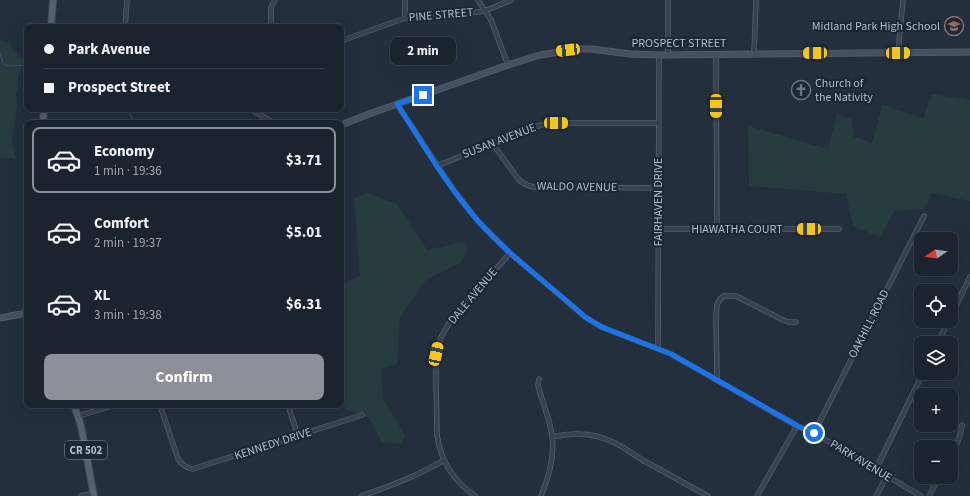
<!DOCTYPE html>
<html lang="en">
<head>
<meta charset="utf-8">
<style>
  body { margin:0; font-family:"Source Sans 3",sans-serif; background:#282f3a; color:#f1f3f6; height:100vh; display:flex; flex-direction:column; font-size:15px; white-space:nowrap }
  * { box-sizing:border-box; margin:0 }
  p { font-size:13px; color:#a0a4aa }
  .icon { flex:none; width:22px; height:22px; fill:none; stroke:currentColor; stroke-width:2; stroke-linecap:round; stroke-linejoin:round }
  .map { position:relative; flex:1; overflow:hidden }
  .panel { position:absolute; left:24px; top:120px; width:320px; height:288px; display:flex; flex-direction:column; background:#1b232e; border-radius:8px; box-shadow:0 4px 16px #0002,0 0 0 1px #39404a }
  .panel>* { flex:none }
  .banner { position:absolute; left:24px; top:24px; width:320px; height:88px; border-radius:8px; box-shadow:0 4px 16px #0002,0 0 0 1px #39404a; display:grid; align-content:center; height:88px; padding:0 20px; background:#1b232e }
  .needle { width:26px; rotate:257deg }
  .fabs { position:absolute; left:914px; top:232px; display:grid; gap:8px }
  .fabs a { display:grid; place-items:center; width:44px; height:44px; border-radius:8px; background:#1b232e; box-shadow:0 4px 16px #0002,0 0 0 1px #39404a; font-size:20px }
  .end { position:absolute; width:18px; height:18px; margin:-9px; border:5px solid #1a73e8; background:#fff; box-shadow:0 0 0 2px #fff }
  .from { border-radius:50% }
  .bubble { position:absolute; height:28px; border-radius:8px; background:#1b232e; box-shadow:0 4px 16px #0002,0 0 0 1px #39404a; font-size:13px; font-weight:700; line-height:28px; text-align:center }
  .car { position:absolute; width:12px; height:24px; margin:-12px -6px; border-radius:5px; box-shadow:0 0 3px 1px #0007; background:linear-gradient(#f5c518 24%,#345 0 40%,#f5c518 0 76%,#345 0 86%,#f5c518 0) }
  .banner b { display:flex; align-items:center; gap:14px; height:38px; font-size:15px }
  .banner b+b { border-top:1px solid #39404a }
  .banner i { width:10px; height:10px; background:#f1f3f6 }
  ul { padding:7px 0 0; list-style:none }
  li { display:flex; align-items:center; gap:12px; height:66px; margin:0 8px 6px; padding:0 12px; border:2px solid transparent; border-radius:8px }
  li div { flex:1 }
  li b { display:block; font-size:15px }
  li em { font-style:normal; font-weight:700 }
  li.active { border-color:#8c9099 }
  li>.icon { width:36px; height:36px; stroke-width:1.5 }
  .action { display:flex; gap:8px; margin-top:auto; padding:8px 20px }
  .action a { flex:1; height:46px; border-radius:8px; background:#8c9099; color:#fff; font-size:16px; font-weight:700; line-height:46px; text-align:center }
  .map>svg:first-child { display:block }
</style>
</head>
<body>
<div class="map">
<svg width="970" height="496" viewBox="0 0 970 496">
  <rect width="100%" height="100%" fill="#242f3e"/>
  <path fill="#263c3f" d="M 0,40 C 12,42 9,44 15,52 C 17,55 21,57 23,59 L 21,71 L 18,78 L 18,88 L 16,94 L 17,106 L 12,141 L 16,158 L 0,158 Z
    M 932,94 L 970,100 L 970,201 L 932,193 L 924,209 L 894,211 L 880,237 L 853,226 L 846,194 L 749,186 L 748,126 L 828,149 L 837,114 L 851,119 L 854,137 L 872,143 L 883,104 L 923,119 Z
    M 367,193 L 397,204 L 427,250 L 463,242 L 468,248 L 461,262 L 425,281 L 400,317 L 397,364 L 381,369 L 383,399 L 405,435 L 400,444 L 382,442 L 369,418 L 345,409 L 341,396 L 341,284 L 360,276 L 354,198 Z"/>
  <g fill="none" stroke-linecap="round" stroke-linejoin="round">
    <path stroke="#394c67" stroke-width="1.5" d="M 0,54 L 3,63 L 7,66 L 27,65
      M 127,109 L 131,116 L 134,123"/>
    <defs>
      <path id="minor" d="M 405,0 L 405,18
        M 478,0 L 491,20 L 508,65
        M 125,27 L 127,0
        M 271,27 L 271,7 L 275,0
        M 341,41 L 405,18 L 420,16 L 455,15 L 485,11 L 511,0
        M 898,53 L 903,0
        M 754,54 L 756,0
        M 668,55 L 668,0
        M 716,55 L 717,229
        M 397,104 L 453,189 L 478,221 L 510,253 L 585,317 L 601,327 L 671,354 L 797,426 L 814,433 L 921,496
        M 250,109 L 274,123
        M 492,143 L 519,180 C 524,184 528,186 534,187 L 658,188
        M 437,166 L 526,129 L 546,124 L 555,123 L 659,123
        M 658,229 L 839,229
        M 951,316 L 970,277
        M 938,343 L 948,321
        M 658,349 L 659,55
        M 539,379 L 538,385 C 542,402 550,419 552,436 C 555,456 549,477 541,496
        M 717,379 L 716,315 L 717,305 L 720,299 L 724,296 L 736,296 L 781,319 L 788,322 L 796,322
        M 160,405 L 178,459 C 182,465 186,468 193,469 L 362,415
        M 288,405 L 298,436
        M 78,416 L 114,405
        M 814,433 L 924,216
        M 552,437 C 573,432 595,433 615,443 C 626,448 635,456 646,462 C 667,473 687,485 708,496
        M 951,455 C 957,445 961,436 962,425
        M 876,469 L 923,373
        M 81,496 L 94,493
        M 361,496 C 390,486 418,476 444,460
        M 475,496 C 453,480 441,462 437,435 L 436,379 L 436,354 L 441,337 L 451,320 L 510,253
        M 757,496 L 797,426
        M 876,496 L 887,476
        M 929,496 L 939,477"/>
      <path id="secondary" d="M 341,125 L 369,114 L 508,65 L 540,55 L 577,49 L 591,49 L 631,54 L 659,55 L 970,52
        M 0,318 L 27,313"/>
      <path id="primary" d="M 51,27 L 53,0
        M 43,123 L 44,109
        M 74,405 L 81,426 L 94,496"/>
    </defs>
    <use href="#minor" stroke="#565f6c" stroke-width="5.5"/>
    <use href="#secondary" stroke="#565f6c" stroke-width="7"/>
    <use href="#primary" stroke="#414a57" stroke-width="8"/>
    <use href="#minor" stroke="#38414e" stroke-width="4"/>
    <use href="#secondary" stroke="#465061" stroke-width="5.5"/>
    <use href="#primary" stroke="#56606e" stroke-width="6"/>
  </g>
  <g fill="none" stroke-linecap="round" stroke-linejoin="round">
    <path stroke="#1a73e8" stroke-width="5" d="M 423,95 L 397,104 C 423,144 447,186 478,221 C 510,257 550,285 585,317 L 602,327 L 671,354 L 798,426 L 814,433"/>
  </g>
  <defs>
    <symbol id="school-ring" viewBox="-11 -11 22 22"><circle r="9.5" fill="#1d2633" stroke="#8d6e63" stroke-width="1.5"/><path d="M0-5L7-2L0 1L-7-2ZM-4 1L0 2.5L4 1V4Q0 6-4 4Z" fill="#8d6e63"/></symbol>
    <symbol id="church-ring" viewBox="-11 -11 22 22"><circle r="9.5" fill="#1d2633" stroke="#6b7280" stroke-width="1.5"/><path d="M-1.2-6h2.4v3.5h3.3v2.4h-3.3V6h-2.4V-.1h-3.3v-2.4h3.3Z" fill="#6b7280"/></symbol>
  </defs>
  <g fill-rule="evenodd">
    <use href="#school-ring" x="943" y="15" width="22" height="22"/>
    <use href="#church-ring" x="790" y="79" width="22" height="22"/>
  </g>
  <g text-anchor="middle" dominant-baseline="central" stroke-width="4" stroke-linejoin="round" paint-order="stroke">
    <rect fill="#1d2633" stroke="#878f9c" stroke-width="1" x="65" y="441" width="42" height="18" rx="3"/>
    <g font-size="11" font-weight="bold" fill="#b4bcc9">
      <text x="86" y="450">CR 502</text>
    </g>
    <g font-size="12" fill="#b4bcc9" stroke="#1d2633">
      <text transform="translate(441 15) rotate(-5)">PINE STREET</text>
      <text x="679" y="43">PROSPECT STREET</text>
      <text transform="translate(499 141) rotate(-21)">SUSAN AVENUE</text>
      <text transform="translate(577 187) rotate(1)">WALDO AVENUE</text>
      <text transform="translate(658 202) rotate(-90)">FAIRHAVEN DRIVE</text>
      <text x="737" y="229">HIAWATHA COURT</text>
      <text transform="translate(473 296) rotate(-50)">DALE AVENUE</text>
      <text transform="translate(869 324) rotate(-63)">OAKHILL ROAD</text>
      <text transform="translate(273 444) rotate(-18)">KENNEDY DRIVE</text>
      <text transform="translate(861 461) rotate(31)">PARK AVENUE</text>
    </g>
    <g font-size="12" fill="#b4bcc9" stroke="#1d2633" text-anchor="end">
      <text x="940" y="26">Midland Park High School</text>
      <text x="815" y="83" text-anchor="start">Church of<tspan x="815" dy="14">the Nativity</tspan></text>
    </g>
  </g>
</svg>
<div class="fabs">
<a><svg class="needle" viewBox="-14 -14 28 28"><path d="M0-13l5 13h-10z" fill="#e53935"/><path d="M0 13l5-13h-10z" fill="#a0a4aa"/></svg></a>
<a><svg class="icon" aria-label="locate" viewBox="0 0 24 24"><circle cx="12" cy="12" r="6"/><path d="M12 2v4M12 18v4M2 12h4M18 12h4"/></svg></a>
<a><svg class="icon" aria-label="layers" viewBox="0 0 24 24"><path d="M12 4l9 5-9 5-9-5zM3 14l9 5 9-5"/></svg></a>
<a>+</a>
<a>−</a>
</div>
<i class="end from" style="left:814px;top:433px"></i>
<i class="end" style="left:423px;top:95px"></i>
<div class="bubble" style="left:390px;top:37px;width:66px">2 min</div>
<i class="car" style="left:568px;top:50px;rotate:263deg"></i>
<i class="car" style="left:815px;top:53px;rotate:269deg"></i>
<i class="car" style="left:898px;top:53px;rotate:89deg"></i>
<i class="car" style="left:716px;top:106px;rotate:180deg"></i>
<i class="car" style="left:556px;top:123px;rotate:90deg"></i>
<i class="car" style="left:809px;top:229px;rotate:270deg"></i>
<i class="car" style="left:436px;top:354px;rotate:12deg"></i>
<div class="banner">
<b><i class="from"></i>Park Avenue</b>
<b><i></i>Prospect Street</b>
</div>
<section class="panel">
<ul>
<li class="active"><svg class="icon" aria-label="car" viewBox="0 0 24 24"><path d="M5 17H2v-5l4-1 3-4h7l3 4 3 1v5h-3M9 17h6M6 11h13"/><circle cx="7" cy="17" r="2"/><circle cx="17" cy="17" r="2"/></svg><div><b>Economy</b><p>1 min · 19:36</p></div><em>$3.71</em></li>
<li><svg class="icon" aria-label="car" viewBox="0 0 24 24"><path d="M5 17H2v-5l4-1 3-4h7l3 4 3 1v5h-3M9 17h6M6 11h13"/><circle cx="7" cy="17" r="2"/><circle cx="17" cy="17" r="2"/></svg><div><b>Comfort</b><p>2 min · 19:37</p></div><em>$5.01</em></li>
<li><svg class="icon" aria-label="car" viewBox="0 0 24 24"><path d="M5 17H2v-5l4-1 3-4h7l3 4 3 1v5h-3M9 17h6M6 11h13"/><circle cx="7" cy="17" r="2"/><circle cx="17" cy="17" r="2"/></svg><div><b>XL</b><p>3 min · 19:38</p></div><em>$6.31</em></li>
</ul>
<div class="action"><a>Confirm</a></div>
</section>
</div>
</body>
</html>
